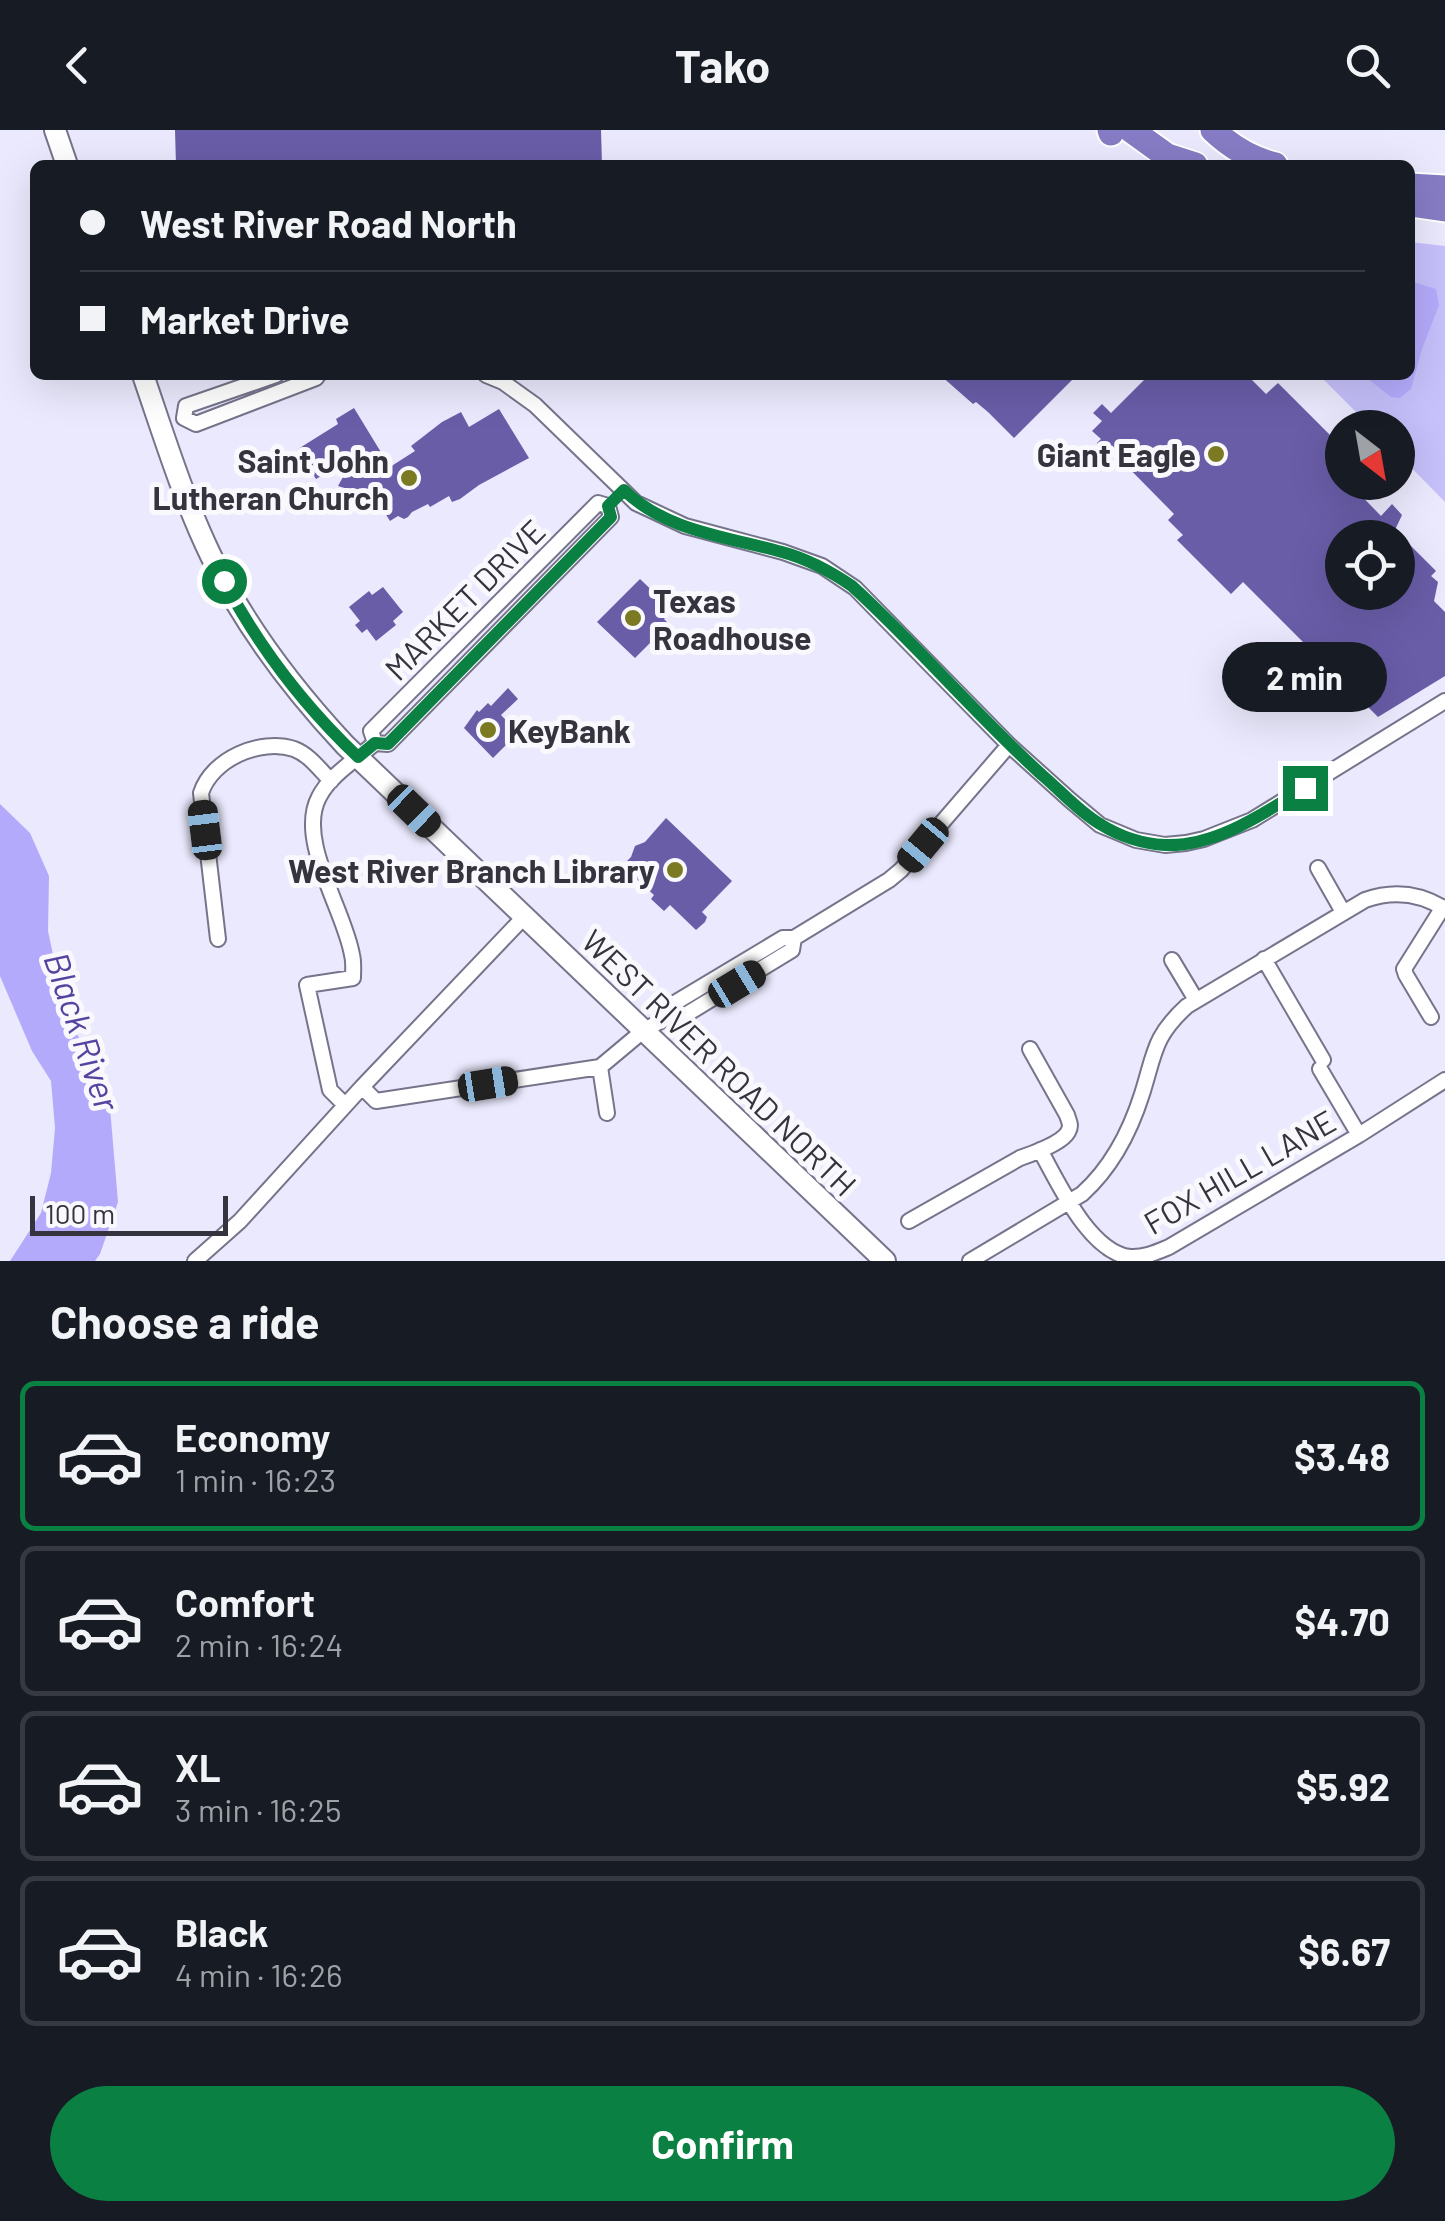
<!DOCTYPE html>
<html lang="en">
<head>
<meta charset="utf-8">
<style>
  body { margin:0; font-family:Barlow,sans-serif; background:#20242c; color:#f1f3f6; height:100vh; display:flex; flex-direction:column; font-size:38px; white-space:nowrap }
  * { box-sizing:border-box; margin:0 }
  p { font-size:32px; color:#9ea1a6 }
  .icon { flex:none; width:55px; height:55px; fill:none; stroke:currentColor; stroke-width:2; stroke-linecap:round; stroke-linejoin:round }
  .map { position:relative; height:1131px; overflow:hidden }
  .drawer { display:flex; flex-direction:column; background:#171b24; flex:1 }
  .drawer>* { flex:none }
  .banner { position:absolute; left:30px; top:30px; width:1385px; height:220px; border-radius:15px; box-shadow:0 10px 40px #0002; display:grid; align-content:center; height:220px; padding:0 50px; background:#171b24 }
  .needle { width:65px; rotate:149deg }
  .buttons { position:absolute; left:1325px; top:280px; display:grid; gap:20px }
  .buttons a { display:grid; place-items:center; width:90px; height:90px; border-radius:50%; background:#171b24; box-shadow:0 10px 40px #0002; font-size:50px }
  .scale { position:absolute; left:30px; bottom:25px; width:198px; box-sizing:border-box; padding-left:10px; border:5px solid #35343e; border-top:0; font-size:28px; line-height:35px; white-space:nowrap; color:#35343e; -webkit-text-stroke:8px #f8f8fd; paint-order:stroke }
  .end { position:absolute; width:45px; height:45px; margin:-22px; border:12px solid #0b8043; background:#fff; box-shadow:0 0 0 5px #fff }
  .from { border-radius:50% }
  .bubble { position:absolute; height:70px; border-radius:35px; background:#171b24; box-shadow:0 10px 40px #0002; font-size:32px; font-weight:700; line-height:70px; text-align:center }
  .car { position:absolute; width:30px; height:60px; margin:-30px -15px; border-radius:12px; box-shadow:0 0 8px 2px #0007; background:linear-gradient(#222 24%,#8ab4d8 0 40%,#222 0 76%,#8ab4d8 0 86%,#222 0) }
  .banner b { display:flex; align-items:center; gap:35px; height:95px; font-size:38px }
  .banner b+b { border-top:2px solid #363941 }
  .banner i { width:25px; height:25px; background:#f1f3f6 }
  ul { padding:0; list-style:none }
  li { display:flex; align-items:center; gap:30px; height:150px; margin:0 20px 15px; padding:0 30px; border:5px solid #363941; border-radius:15px }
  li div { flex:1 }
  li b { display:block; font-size:38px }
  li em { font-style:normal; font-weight:700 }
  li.active { border-color:#0b8043 }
  li>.icon { width:90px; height:90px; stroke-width:1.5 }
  h2 { padding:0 50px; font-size:45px; line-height:120px }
  .button { display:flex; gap:20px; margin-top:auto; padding:20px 50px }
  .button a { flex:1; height:115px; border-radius:60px; background:#0b8043; color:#fff; font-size:40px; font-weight:700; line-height:115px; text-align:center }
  header { display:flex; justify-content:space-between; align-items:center; height:130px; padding:0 50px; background:#171b24; font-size:45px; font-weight:700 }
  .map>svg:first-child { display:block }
</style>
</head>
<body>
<header><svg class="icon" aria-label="back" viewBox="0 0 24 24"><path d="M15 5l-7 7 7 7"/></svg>Tako<svg class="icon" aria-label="search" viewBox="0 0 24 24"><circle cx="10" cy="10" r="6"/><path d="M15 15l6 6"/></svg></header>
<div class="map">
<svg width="1445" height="1131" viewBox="0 0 1445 1131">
  <rect width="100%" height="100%" fill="#eae9fd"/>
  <path fill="#c6c0fb" d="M 1410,112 L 1445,116 L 1445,372 L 1398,324 L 1398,298 L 1371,297 L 1319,245 L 1410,245 Z"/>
  <path fill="#b4aafb" d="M 1410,151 L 1436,159 L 1439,175 L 1422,219 L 1411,259 L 1400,268 L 1391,267 L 1363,245 L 1410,245 Z
    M 0,674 L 30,703 L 49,746 L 48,801 L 59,853 L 76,902 L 109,966 L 118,1072 L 100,1124 L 95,1131 L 10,1131 L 41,1083 L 51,1043 L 55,998 L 51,951 L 32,921 L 0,846 Z"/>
  <path fill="#695da8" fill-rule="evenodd" d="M 175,0 L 601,0 L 602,35 L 176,35 Z
    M 940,245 L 1077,245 L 1014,308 L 988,282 L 976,272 L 973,274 Z
    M 1149,245 L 1247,245 L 1266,264 L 1278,253 L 1342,317 L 1342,352 L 1348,352 L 1381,386 L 1392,374 L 1402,385 L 1395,400 L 1436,441 L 1431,446 L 1438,452 L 1434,471 L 1445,482 L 1445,546 L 1378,587 L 1243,452 L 1231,464 L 1177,410 L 1183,405 L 1168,390 L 1174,384 L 1114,323 L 1110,327 L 1097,313 L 1101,309 L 1092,301 L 1102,291 L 1093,283 L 1102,274 L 1111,283 ZM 1342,408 L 1398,408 L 1398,462 L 1342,462 Z
    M 354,278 L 390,337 L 415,321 L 411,316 L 442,292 L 461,282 L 469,297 L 499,279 L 529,328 L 479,355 L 460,369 L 452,372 L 449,366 L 430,377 L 428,374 L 412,382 L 408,387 L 404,389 L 398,386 L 390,391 L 370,359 L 351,360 L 338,356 L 354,327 L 316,349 L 311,341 L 308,342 L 299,327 L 302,326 L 298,319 L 338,294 L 336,289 Z
    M 640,449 L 662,470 L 658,473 L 669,483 L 664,489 L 669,494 L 635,528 L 597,492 Z
    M 383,457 L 403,482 L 393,491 L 396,495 L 376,511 L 367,499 L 362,503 L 355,495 L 360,491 L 349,477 L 369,461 L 372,465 Z
    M 508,558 L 518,569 L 501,585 L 518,603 L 493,628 L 464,598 L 477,580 L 479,582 L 488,573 L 491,576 Z
    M 666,688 L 732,751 L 702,782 L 707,787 L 705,792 L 696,800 L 670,775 L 664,781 L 651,769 L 654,765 L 622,736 L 631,727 L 635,716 L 645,712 Z"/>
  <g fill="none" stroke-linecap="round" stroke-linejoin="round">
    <defs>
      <path id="street" d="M 276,245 L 186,276 L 184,288 L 196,294 L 316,248 L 318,245
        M 486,245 L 503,252 L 535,275 L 636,373 L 685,396 L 783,422 L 822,436 L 855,458 L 1009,615 L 1070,670 L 1100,695 L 1136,710 L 1165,715 L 1186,713 L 1204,709 L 1252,690 L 1445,571
        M 598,373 L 608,376 L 611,387 L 388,614 L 375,613 L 371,601 Z
        M 1318,738 L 1343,782
        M 794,808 L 792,820 L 682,887 L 673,884 L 673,874 L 783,808 L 794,808 L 889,750 L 901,740 L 1009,615
        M 218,809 L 201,663 C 212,629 260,608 294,619 C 310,625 320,640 331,651
        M 1264,829 L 1323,930
        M 1172,830 L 1196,870
        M 1431,887 L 1406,845 L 1404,839 L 1443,777
        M 1320,939 L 1359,1005
        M 362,957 L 376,971 L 600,937
        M 345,975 L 330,960 L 307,855 L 353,848 C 353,841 354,832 352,825 C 345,781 296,710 319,667 C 330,645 357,629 375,613
        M 607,983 L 600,937 L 643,901 L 673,884
        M 1040,1020 C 1058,1052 1089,1122 1130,1127 C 1144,1128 1157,1122 1169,1117 L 1359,1005 L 1445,950
        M 909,1091 L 1020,1028 C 1032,1024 1062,1013 1068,1002 C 1072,995 1069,992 1067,985 L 1030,919
        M 195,1131 L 240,1091 L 362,957 L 524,787
        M 970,1131 L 1082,1064 C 1112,1037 1130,1002 1142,964 C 1155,923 1153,907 1187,876 L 1365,770 C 1393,760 1420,763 1445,779"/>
      <path id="secondary" d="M 55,0 L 67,35
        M 143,245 C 164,306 183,368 211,426 C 245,497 292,558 345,615 L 885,1131"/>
      <path id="highway" d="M 1110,0 L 1111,3
        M 1131,0 L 1167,26 L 1195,35
        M 1213,0 C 1231,17 1251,29 1275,35
        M 1410,56 L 1445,58
        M 1410,74 L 1445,79"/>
    </defs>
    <use href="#street" stroke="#76748b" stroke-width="18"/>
    <use href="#secondary" stroke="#76748b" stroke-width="24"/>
    <use href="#highway" stroke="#fff" stroke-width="29"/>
    <use href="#street" stroke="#fff" stroke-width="14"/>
    <use href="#secondary" stroke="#fff" stroke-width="20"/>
    <use href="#highway" stroke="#867cc5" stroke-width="25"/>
  </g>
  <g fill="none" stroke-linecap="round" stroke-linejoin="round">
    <path stroke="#0b8043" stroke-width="12" d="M 224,451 C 259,517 304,576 358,627 L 375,613 L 388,614 L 611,387 L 608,376 L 624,360 C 665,401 729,407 782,422 C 808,429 830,441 852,456 C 918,516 976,585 1042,645 C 1061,661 1079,682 1100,694 C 1119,706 1143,714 1165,715 C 1216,717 1264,683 1305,658"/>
  </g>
  <g fill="#7b7a22" stroke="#f8f8fd" stroke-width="4">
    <circle cx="1216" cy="324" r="10"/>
    <circle cx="409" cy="348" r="10"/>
    <circle cx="633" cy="488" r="10"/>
    <circle cx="488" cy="600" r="10"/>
    <circle cx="675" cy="740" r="10"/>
  </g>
  <g text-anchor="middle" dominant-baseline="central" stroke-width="10" stroke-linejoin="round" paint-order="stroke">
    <g font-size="32" font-weight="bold" fill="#35343e" stroke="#f8f8fd" text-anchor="end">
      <text x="1196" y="324">Giant Eagle</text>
      <text x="389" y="330">Saint John<tspan x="389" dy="37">Lutheran Church</tspan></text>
      <text x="653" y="470" text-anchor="start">Texas<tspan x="653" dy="37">Roadhouse</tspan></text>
      <text x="508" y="600" text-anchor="start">KeyBank</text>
      <text x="655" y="740">West River Branch Library</text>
    </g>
    <g font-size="32" fill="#35343e" stroke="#f8f8fd">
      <text transform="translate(464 469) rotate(-45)">MARKET DRIVE</text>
      <text transform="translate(720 932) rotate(44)">WEST RIVER ROAD NORTH</text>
      <text transform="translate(1239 1041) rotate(-30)">FOX HILL LANE</text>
    </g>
    <g font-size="35" font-style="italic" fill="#5643a0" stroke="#f8f8fd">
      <text transform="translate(83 901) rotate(71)">Black River</text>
    </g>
  </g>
</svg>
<div class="buttons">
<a><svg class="needle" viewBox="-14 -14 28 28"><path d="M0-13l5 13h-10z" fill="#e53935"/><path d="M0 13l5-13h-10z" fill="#9ea1a6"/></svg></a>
<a><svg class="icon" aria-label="locate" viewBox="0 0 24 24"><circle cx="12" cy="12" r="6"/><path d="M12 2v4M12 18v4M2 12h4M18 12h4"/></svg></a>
</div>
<div class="scale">100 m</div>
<i class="end from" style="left:224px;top:451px"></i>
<i class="end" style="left:1305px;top:658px"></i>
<div class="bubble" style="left:1222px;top:512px;width:165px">2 min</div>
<i class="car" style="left:414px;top:681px;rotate:134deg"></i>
<i class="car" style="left:205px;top:700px;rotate:353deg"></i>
<i class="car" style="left:923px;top:715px;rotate:220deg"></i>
<i class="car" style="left:737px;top:854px;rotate:59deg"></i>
<i class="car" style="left:488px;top:954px;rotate:81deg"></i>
<div class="banner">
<b><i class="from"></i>West River Road North</b>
<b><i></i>Market Drive</b>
</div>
</div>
<section class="drawer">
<h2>Choose a ride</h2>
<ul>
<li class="active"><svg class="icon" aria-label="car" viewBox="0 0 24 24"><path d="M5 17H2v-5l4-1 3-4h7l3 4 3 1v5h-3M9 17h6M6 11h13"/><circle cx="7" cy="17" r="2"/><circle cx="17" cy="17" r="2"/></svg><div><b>Economy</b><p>1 min · 16:23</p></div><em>$3.48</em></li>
<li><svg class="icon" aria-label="car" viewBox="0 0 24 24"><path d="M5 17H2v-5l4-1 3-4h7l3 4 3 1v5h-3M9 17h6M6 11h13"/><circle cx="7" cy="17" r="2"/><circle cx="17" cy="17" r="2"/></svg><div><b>Comfort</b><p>2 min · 16:24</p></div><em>$4.70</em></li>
<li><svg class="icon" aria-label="car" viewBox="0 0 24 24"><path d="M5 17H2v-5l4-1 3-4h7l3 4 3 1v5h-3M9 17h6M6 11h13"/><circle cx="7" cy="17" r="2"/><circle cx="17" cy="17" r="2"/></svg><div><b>XL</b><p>3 min · 16:25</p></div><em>$5.92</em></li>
<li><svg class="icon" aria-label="car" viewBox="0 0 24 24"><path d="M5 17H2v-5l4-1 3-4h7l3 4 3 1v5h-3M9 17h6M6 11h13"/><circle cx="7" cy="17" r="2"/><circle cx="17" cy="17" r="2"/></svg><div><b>Black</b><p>4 min · 16:26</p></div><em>$6.67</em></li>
</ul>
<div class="button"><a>Confirm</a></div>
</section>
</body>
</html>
